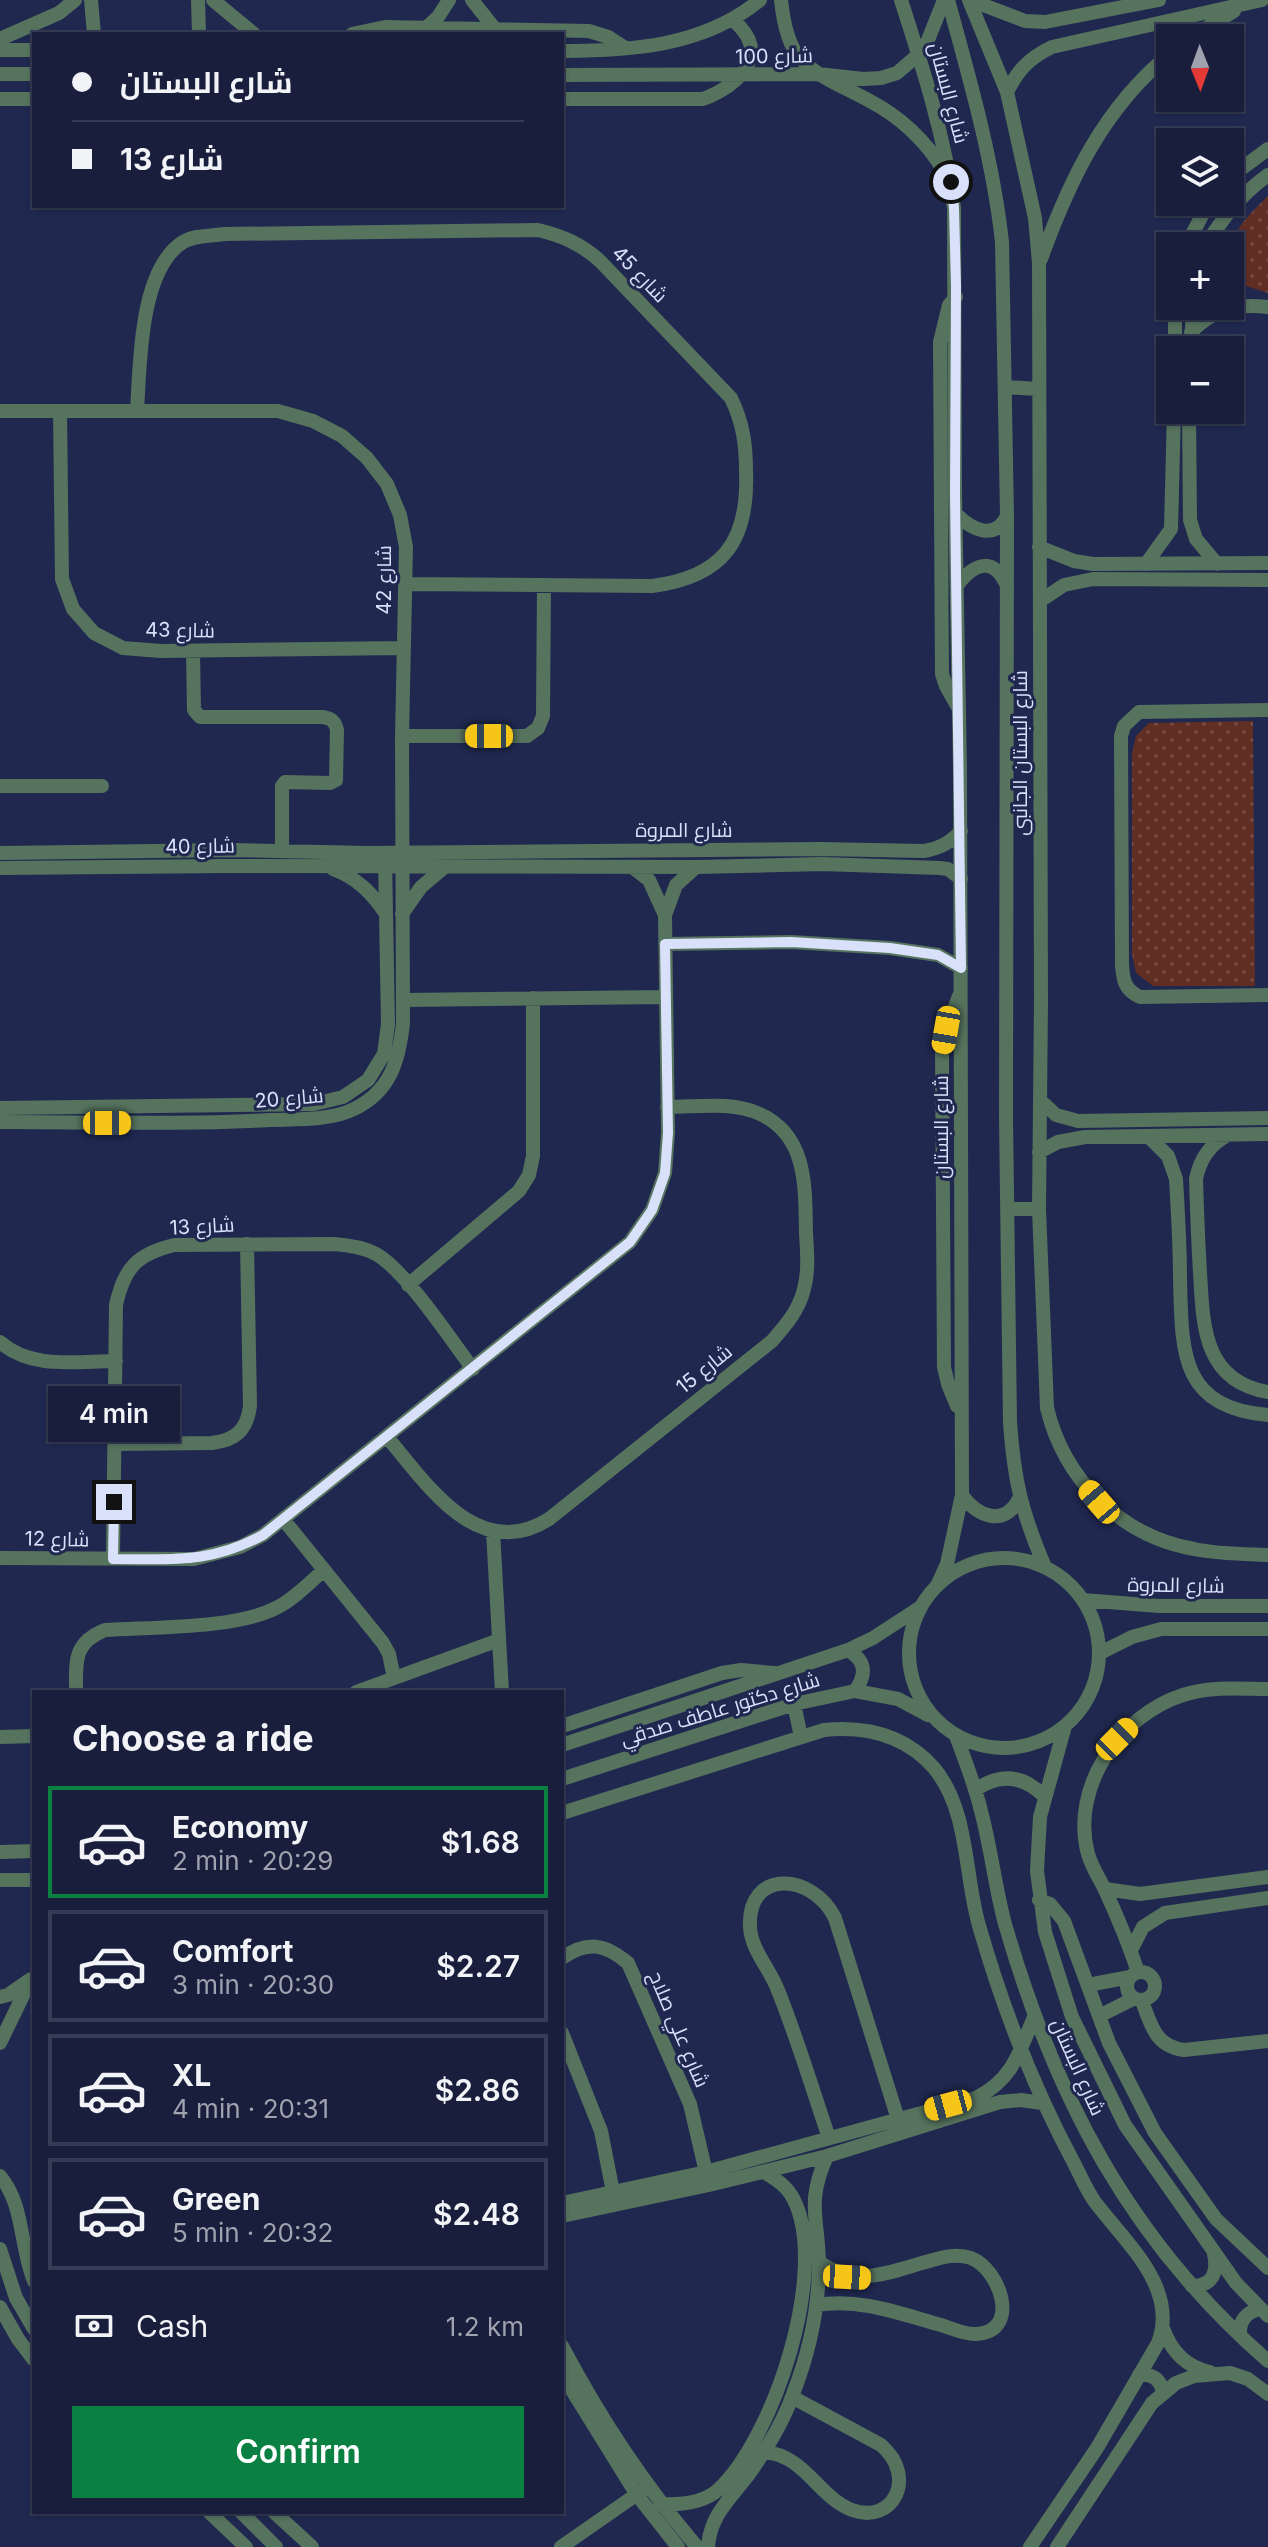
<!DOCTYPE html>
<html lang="en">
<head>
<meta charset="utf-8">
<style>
  body { margin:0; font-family:Inter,Cairo,sans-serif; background:#252b47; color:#f1f3f6; height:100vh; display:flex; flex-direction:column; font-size:30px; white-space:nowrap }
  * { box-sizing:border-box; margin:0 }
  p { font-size:26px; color:#9fa2af }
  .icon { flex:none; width:44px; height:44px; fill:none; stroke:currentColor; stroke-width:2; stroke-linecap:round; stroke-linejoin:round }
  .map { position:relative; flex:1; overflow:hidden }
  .side { position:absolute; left:32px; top:1690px; width:532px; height:824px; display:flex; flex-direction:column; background:#181e3c; border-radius:0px; box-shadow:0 2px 6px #0004,0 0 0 2px #363c56 }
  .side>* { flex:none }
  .guide { position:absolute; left:32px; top:32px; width:532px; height:176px; border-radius:0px; box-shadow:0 2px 6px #0004,0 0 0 2px #363c56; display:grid; align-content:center; height:176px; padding:0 40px; background:#181e3c }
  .needle { width:52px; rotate:179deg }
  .fabs { position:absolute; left:1156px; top:24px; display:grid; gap:16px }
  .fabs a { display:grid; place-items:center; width:88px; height:88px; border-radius:0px; background:#181e3c; box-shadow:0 2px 6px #0004,0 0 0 2px #363c56; font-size:40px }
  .end { position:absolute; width:36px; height:36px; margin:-18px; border:10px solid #d9e0fa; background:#111; box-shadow:0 0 0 4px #111 }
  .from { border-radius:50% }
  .bubble { position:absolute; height:56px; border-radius:0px; background:#181e3c; box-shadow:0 2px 6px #0004,0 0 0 2px #363c56; font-size:26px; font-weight:600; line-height:56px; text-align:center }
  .car { position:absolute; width:24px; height:48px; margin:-24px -12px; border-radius:10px; box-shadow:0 0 6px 2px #0007; background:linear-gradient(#f5c518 24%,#345 0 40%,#f5c518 0 76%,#345 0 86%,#f5c518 0) }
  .guide b { display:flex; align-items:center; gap:28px; height:76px; font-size:30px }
  .guide b+b { border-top:2px solid #363c56 }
  .guide i { width:20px; height:20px; background:#f1f3f6 }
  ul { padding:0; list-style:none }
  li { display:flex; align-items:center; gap:24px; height:112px; margin:0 16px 12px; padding:0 24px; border:4px solid #363c56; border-radius:0px }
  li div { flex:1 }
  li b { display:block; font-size:30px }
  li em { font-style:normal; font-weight:600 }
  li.selected { border-color:#0b8043 }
  li>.icon { width:72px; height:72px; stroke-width:1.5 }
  h2 { padding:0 40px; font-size:36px; line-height:96px }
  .pay { display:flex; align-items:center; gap:20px; height:88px; padding:0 40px; font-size:30px }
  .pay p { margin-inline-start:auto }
  .action { display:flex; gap:16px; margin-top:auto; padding:16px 40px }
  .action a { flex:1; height:92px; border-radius:0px; background:#0b8043; color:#fff; font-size:32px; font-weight:600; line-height:92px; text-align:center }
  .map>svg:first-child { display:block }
</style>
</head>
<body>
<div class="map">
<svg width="1268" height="2547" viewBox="0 0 1268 2547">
  <defs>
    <pattern id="grass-dots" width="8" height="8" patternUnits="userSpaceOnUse" patternTransform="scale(2)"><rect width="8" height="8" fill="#612e23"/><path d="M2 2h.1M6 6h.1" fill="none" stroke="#774c44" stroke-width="1.8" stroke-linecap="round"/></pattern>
  </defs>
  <rect width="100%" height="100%" fill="#202850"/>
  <path fill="url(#grass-dots)" d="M 1268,196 L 1268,293 L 1237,283 L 1230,277 C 1230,232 1237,227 1268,196 Z
    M 1253,721 L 1255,986 L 1153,986 L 1136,973 L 1132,954 L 1132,754 L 1136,736 L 1149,723 Z"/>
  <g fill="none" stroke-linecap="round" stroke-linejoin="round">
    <path stroke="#56735e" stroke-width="14" d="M 91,0 L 94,34
      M 198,0 L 199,34
      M 213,0 L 254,34
      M 472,0 L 495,29
      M 781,0 C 783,19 787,44 800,58 C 818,78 845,87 868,100 C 899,116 926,141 944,171
      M 901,0 C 923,68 945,137 954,208 L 955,494 L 960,770 L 962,1495 L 947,1564 L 937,1586
      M 948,0 C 970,80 993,160 1002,242 L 1007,516 L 1006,1117 L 1010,1422 C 1014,1481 1022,1513 1045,1567
      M 969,0 L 1007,92 L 1035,218 L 1039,263 L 1041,1001 L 1039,1209 L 1047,1408 C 1064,1479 1120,1536 1194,1549 C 1218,1554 1243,1554 1268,1555
      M 970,0 L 1025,21 L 1045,22 L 1159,0
      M 426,28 L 438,17 L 449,0
      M 352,34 L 385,27 L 589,31 L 608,37 L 625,48
      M 1190,38 L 1234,11
      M 0,39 L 59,13 L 75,0
      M 0,50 L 34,50
      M 562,51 C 632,51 704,46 760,0
      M 0,74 L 34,74
      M 562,75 L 818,74 L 863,79 L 881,78 L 897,73 L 919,54 L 926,45 L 944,0
      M 1007,92 C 1018,70 1029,58 1052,47 L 1262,0
      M 0,99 L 34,99
      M 562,99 L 703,99 C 738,86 773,54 734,21
      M 1230,177 L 1268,149
      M 1186,246 L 1209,202
      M 1205,246 C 1223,218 1241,194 1268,175
      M 1041,259 C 1069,181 1104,107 1170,54
      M 956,297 L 949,305 L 940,342 L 942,674 L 946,686 L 959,709
      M 1175,306 L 1175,350
      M 1191,332 C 1214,309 1237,303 1268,307
      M 1191,350 L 1193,306
      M 1006,387 L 1038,389
      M 1189,410 L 1190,520 L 1196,539 L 1217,564
      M 0,411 L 278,411 L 313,421 L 342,436 L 367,458 L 387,484 L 400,515 L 406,547 L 402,736 L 403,1023 C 399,1060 391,1091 354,1109 C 330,1121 296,1119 270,1120 C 180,1125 90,1122 0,1122
      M 60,411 L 62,579 L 73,609 L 94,633 L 123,648 L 161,651 L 403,648
      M 137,411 C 140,366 139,270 183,242 C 195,235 210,236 225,234 L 538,230 C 563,236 581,244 600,261 L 731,398 C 743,423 746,444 746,471 C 749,541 723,577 652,586 L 405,584
      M 956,514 C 971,529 995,542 1007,516
      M 1039,547 L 1074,561 L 1093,564 L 1268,563
      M 1146,564 L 1171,529 L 1174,410
      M 958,584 C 976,562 994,557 1007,586
      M 1040,601 L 1064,585 L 1093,579 L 1268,580
      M 193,651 L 194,710 L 200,717 L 322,717 C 331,718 335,721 337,730 L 336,780 L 330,783 L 285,782 L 282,786 L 282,851
      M 1268,710 L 1139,712 L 1124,726 L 1121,736 L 1122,965 C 1123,981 1125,990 1140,997 L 1268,995
      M 402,736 L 527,736 L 538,728 L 543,716 L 544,585
      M 0,786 L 102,786
      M 0,853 L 231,850 L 368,853 L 820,849 L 924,851 C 940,848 950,843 961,831
      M 632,867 L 649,880 L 665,915
      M 0,868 L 227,866 L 696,867 L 822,864 L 940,868 L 948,869 L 961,879
      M 333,869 C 357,878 372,893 386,914
      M 402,914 L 421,887 L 446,866
      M 665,944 L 791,942 L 890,948 L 938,955 L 961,968
      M 403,1000 L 666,997
      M 1040,1100 L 1056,1115 L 1078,1121 L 1268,1118
      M 0,1108 L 314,1104 L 343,1097 L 368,1080 L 384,1054 L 388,1024 L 385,857
      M 1228,1135 C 1210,1144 1200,1159 1196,1179 C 1197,1210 1198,1241 1200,1272 C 1203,1325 1203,1381 1268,1392
      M 1148,1136 L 1168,1156 L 1176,1179 C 1178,1212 1180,1246 1180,1279 C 1182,1350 1179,1408 1268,1415
      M 1039,1152 L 1058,1142 L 1085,1137 L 1268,1134
      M 1008,1209 L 1039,1209
      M 408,1285 L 519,1191 L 529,1175 L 533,1156 L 533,998
      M 0,1342 C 31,1370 77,1361 116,1361
      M 957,1406 L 948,1384 L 944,1367 L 942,1050 L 946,1030 L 959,996
      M 387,1437 C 427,1484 478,1564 549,1519 L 772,1341 C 786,1325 799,1310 804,1289 C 809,1271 807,1250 806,1233 C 805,1188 808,1136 760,1114 C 732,1101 697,1107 667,1107
      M 115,1444 L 212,1443 C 236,1440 247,1430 250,1406 L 247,1244
      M 962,1495 C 977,1516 1004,1528 1019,1499
      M 283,1519 L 383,1643 L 389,1654 L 394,1678
      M 493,1531 L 502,1692
      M 0,1558 L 194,1559 L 240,1547 L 263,1535 L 630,1242 L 652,1210 L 665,1173 L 668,1133 L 665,915 L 676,885 L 696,867
      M909 1653a95 95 0 1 1 190 0a95 95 0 1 1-190 0Z
      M 113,1559 L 116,1305 C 124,1268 137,1254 174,1245 L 334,1244 C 349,1245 363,1247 376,1254 C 405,1270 451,1340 473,1369
      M 1083,1600 L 1159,1606 L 1268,1606
      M 848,1650 C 866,1661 867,1674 855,1691
      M 1100,1653 L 1132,1637 L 1161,1629 L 1268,1629
      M 76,1692 C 76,1661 73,1643 105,1630 C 152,1627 235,1629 276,1608 C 294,1599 309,1583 324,1570
      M 356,1692 L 499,1640
      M 794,1704 L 801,1737
      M 562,1726 L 722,1673 L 741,1670 L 774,1673
      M 1065,1726 L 1040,1817 L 1037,1871 L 1045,1932 L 1072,2017 L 1125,2125 L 1236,2283 L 1268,2316
      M 956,1736 C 965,1760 975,1785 981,1811 C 991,1848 995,1887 1005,1924 C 1055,2097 1130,2241 1268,2361
      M 0,1737 L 34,1736
      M 562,1745 L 848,1650 L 873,1638 L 919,1608
      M 562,1779 L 794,1704 L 855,1691 L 898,1699 L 928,1715
      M 975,1790 C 1000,1773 1023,1775 1044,1796
      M 562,1813 L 824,1730 C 865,1726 905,1735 934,1768 C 970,1811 964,1878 980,1929 C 1004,2012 1034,2089 1075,2165 C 1081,2177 1087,2191 1095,2202 C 1126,2243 1179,2288 1158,2343 L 1097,2448 L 1030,2547
      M 0,1852 L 34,1851
      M 0,1880 L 34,1880
      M 1105,1889 L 1140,1894 L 1268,1877
      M 1039,1900 L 1050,1904 L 1064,1921 L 1109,2043 L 1155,2133 L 1216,2219 L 1268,2268
      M 1131,1950 L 1143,1927 L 1165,1913 L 1268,1898
      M 562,1958 C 588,1940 605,1944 628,1963 L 690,2104 L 708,2181
      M1127 1986a14 14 0 1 1 28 0a14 14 0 1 1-28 0Z
      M 1138,1972 C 1129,1945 1118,1918 1106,1892 C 1100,1879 1092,1868 1088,1854 C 1070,1787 1120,1715 1183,1695 C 1210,1686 1240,1689 1268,1689
      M 1088,1985 L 1130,1977
      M 0,1997 L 8,1995 L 28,1981
      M 1142,2001 C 1151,2025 1155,2046 1184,2050 L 1268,2041
      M 1099,2016 L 1133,1999
      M 562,2033 L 601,2131 L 613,2192
      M 0,2043 L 31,1979
      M 829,2138 C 812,2088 797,2037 777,1988 C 769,1968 751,1949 750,1927 C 747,1869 812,1872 835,1918 L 902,2132
      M 0,2176 C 24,2204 20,2247 34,2281
      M 562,2203 L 706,2172 L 976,2098 C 1013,2079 1019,2053 1034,2017
      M 562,2216 L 709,2185 L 827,2156 L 1000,2102 L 1021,2100 L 1042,2103
      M 0,2249 L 16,2298 L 34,2329
      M 1192,2286 C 1213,2286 1218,2272 1214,2254
      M 816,2305 C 860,2298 898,2313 941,2325 C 951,2328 965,2335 976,2334 C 1021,2332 1001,2270 971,2258 C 957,2253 943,2257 929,2261 C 889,2272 857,2288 819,2262
      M 0,2307 L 18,2339 L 34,2360
      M 1163,2328 C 1171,2351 1186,2367 1210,2372
      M 1240,2335 C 1239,2321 1246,2312 1260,2309
      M 562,2346 C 602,2421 642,2482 697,2547
      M 562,2374 L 637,2495 L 678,2547
      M 1139,2375 C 1153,2373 1161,2380 1163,2393
      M 764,2452 C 805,2455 818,2497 852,2510 C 893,2525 918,2477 881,2445 L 792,2397
      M 660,2504 C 679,2505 702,2504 718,2490 C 774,2438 829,2271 794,2200 C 788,2187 776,2179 764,2172
      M 209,2512 L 246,2547
      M 241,2512 L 276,2547
      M 274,2512 L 312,2547
      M 561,2547 L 643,2490
      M 708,2547 C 710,2515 731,2498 749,2474 C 766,2450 783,2423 793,2394 C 809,2353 819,2308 819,2263 C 818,2216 806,2203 827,2156
      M 1057,2547 L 1152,2403 L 1176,2383 L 1194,2376 L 1230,2373 L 1248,2379 L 1268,2394"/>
  </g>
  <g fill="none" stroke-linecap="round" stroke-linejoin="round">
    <path stroke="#d9e0fa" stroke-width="10" d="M 114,1502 L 113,1559 C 172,1559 210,1564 263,1535 L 630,1242 L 652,1210 L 665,1173 L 668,1133 L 665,944 L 791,942 L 890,948 L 938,955 L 961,968 L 955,494 L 956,286 L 954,208 L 951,182"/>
  </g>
  <g text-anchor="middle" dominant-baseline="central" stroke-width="6" stroke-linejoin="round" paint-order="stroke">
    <g font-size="20" fill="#d9e0fa" stroke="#202850">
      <text transform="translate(774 56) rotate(-1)">شارع 100</text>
      <text transform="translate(949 93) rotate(75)">شارع البستان</text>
      <text transform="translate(640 274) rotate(46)">شارع 45</text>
      <text transform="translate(384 580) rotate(-90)">شارع 42</text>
      <text transform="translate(180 630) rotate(1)">شارع 43</text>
      <text transform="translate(1020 753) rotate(-90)">شارع البستان الجانبى</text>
      <text x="684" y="830">شارع المروة</text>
      <text transform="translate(200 846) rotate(-1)">شارع 40</text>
      <text transform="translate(289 1098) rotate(-5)">شارع 20</text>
      <text transform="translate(941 1127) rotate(-90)">شارع البستان</text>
      <text transform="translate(202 1226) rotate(-3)">شارع 13</text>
      <text transform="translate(704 1369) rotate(-39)">شارع 15</text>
      <text transform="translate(57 1539) rotate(1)">شارع 12</text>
      <text transform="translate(1176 1585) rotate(1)">شارع المروة</text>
      <text transform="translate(720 1709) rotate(-17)">شارع دكتور عاطف صدقي</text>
      <text transform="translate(679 2029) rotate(67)">شارع علي صلاح</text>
      <text transform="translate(1078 2067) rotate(66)">شارع البستان</text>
    </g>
  </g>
</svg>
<div class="fabs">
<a><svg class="needle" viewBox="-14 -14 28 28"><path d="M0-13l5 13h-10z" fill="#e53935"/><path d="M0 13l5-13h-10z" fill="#9fa2af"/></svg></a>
<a><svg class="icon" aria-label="layers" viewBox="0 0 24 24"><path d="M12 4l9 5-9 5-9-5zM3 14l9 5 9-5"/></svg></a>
<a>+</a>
<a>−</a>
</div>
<i class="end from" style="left:951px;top:182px"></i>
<i class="end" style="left:114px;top:1502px"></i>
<div class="bubble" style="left:48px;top:1386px;width:132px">4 min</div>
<i class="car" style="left:489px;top:736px;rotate:270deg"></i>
<i class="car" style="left:946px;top:1030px;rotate:190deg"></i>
<i class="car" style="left:107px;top:1123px;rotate:90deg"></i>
<i class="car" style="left:1099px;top:1502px;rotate:319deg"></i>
<i class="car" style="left:1117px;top:1739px;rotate:45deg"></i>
<i class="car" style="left:948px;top:2105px;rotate:255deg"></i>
<i class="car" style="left:847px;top:2277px;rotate:93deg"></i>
<div class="guide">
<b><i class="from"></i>شارع البستان</b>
<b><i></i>شارع 13</b>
</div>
<section class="side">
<h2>Choose a ride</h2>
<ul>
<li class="selected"><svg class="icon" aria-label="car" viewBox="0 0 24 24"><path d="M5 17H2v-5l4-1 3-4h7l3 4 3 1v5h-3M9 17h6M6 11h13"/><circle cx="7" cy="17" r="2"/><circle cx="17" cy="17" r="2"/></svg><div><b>Economy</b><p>2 min · 20:29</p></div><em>$1.68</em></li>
<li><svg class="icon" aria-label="car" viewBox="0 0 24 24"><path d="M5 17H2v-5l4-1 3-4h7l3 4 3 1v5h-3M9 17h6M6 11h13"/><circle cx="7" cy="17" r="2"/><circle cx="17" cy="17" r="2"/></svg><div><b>Comfort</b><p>3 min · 20:30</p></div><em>$2.27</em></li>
<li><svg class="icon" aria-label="car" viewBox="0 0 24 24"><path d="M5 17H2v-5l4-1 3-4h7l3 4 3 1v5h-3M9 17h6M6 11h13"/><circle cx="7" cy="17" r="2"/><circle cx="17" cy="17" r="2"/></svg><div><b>XL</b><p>4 min · 20:31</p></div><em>$2.86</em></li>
<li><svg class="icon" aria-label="car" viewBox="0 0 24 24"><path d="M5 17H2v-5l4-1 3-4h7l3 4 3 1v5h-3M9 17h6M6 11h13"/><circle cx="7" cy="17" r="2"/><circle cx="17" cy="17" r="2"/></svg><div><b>Green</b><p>5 min · 20:32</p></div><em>$2.48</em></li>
</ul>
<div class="pay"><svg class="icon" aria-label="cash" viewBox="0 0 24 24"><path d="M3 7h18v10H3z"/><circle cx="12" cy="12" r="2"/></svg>Cash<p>1.2 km</p></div>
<div class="action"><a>Confirm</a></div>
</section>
</div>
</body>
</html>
